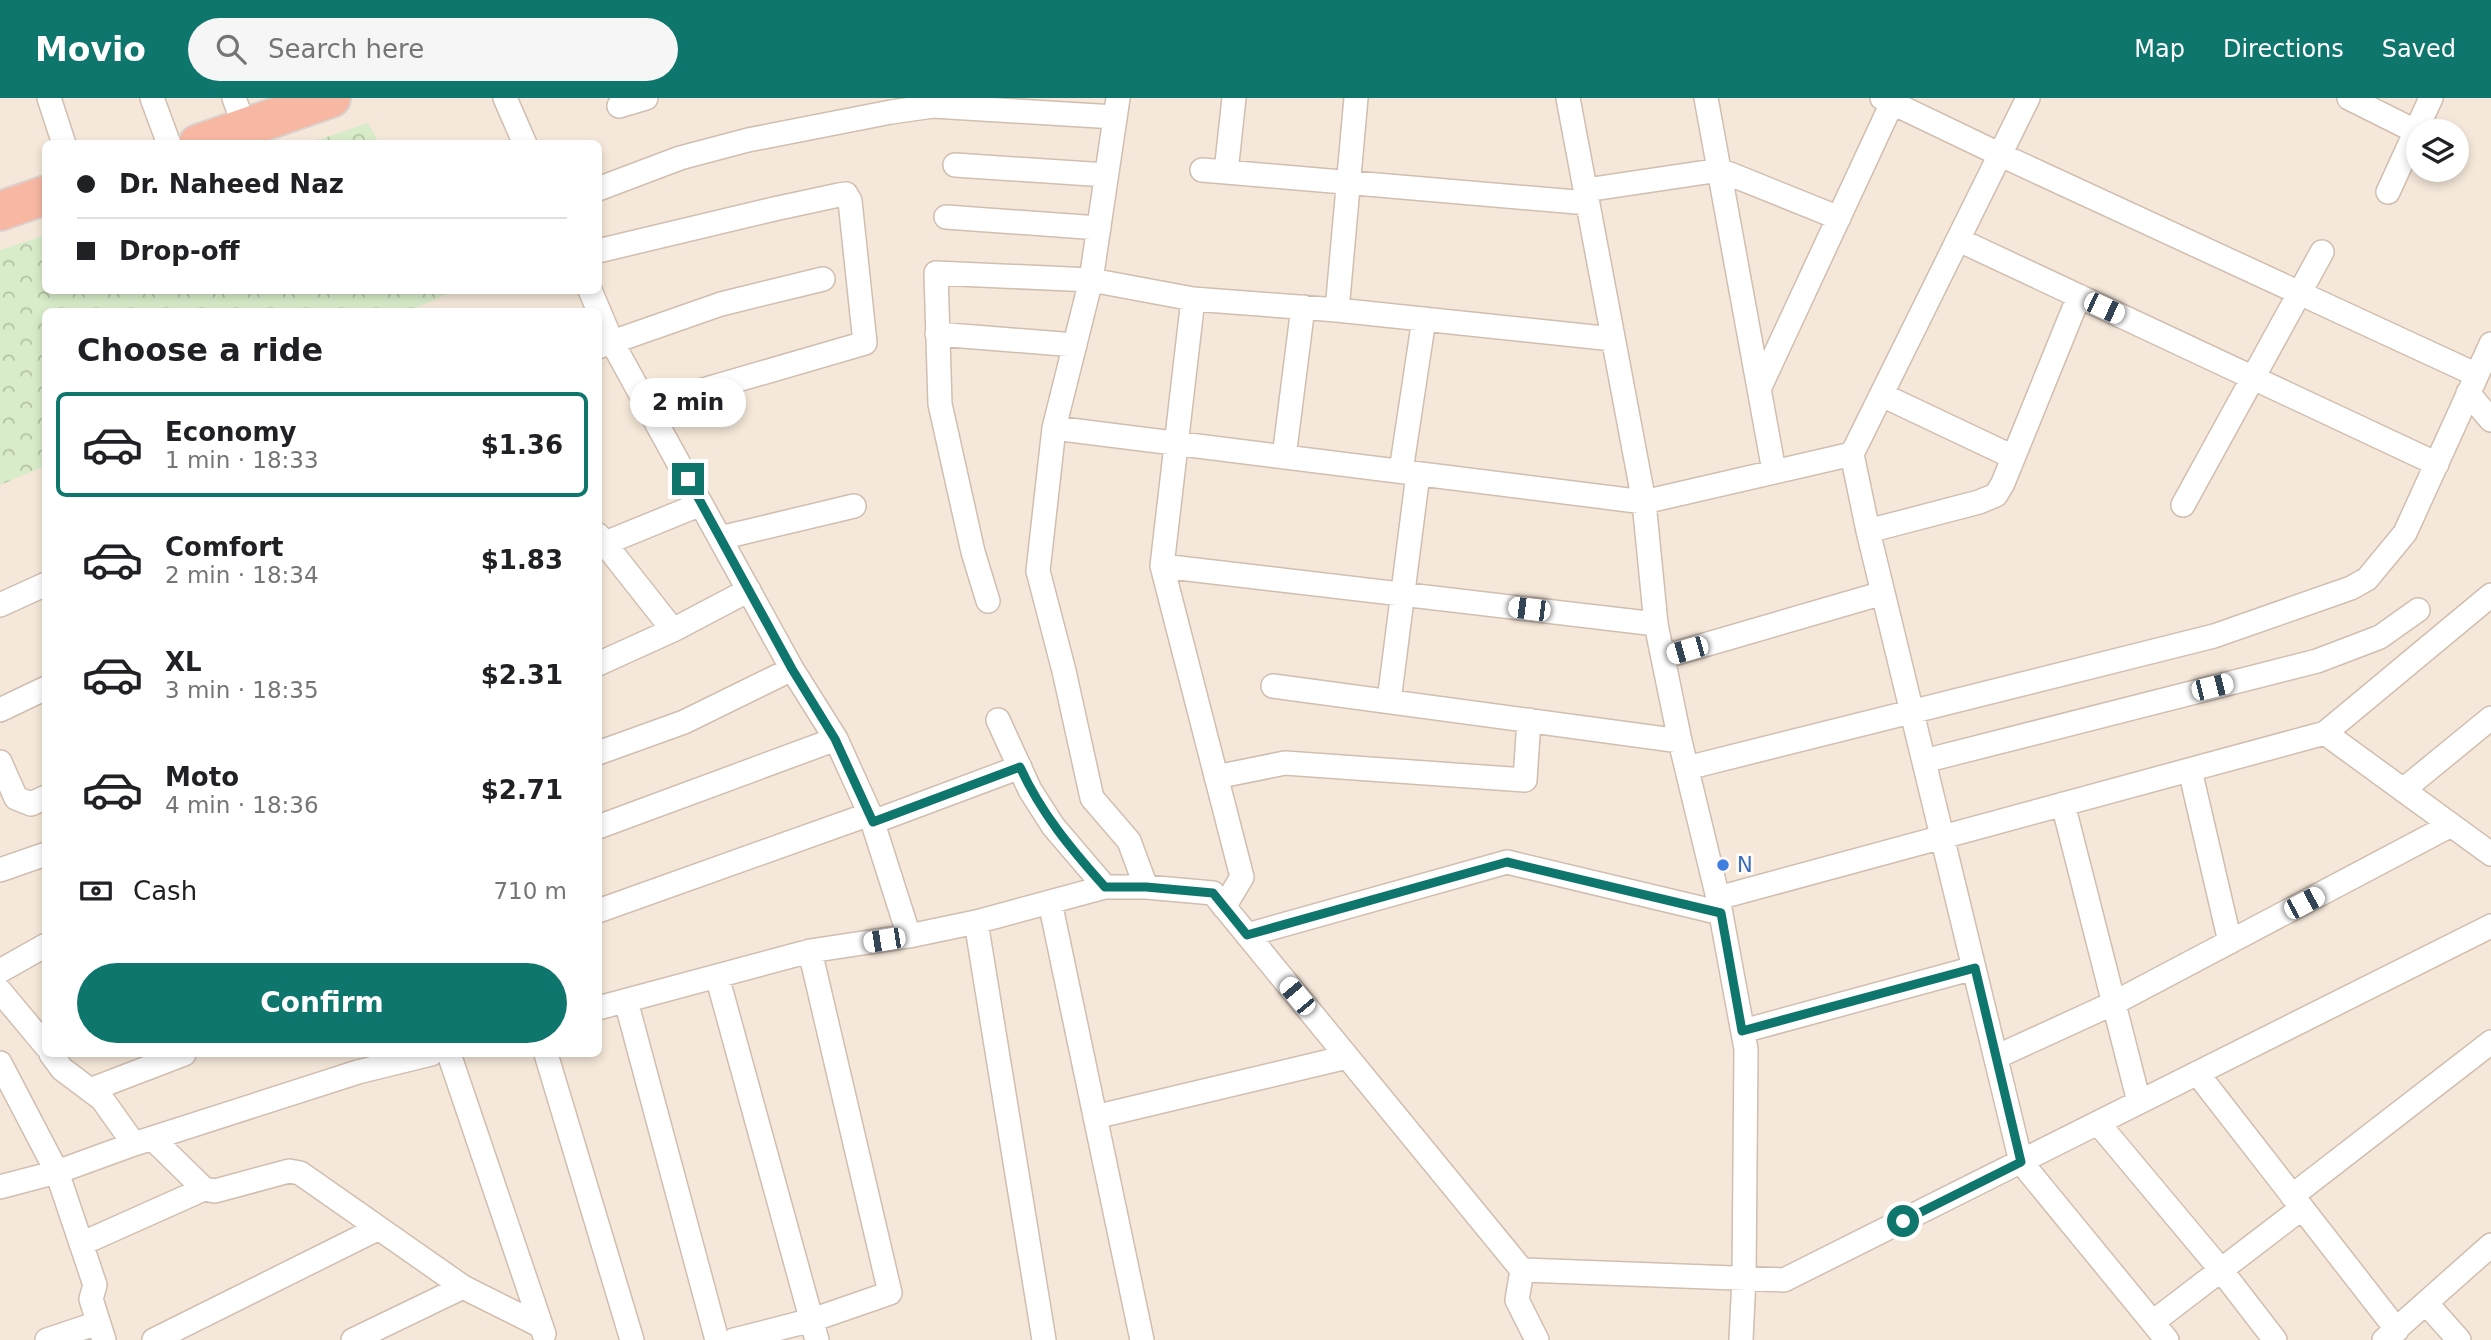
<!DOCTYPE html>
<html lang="en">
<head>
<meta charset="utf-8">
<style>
  body { margin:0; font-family:"DejaVu Sans",sans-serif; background:#f6f6f6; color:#202124; height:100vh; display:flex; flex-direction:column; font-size:26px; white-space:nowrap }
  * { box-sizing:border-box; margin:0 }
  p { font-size:23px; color:#757577 }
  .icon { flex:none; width:38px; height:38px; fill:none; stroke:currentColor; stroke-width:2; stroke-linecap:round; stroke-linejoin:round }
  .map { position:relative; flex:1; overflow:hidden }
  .panel { position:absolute; left:42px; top:210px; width:560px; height:749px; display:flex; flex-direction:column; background:#fff; border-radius:10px; box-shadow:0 4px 10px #0003 }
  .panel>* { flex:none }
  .guide { position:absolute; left:42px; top:42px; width:560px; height:154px; border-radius:10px; box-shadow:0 4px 10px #0003; display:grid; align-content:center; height:154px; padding:0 35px; background:#fff }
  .fabs { position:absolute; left:2406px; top:21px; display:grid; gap:14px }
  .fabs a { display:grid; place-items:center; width:63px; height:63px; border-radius:50%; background:#fff; box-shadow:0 4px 10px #0003; font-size:35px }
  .end { position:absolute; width:32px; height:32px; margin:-16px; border:9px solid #0f766e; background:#fff; box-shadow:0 0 0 4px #fff }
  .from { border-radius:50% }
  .bubble { position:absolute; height:49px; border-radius:24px; background:#fff; box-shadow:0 4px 10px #0003; font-size:23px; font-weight:600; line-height:49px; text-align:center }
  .car { position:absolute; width:21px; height:42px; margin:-21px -10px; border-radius:9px; box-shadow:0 0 5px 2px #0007; background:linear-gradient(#fff 24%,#345 0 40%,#fff 0 76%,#345 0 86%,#fff 0) }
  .guide b { display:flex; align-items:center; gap:24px; height:66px; font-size:26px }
  .guide b+b { border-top:2px solid #e0e0e0 }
  .guide i { width:18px; height:18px; background:#202124 }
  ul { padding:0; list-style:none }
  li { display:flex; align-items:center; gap:21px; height:105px; margin:0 14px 10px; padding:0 21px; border:4px solid transparent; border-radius:10px }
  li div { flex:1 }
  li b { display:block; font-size:26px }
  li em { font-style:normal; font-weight:600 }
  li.selected { border-color:#0f766e }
  li>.icon { width:63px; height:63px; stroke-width:1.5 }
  h2 { padding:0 35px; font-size:32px; line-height:84px }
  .pay { display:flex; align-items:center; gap:18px; height:77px; padding:0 35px; font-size:26px }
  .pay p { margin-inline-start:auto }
  .cta { display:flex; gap:14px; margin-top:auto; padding:14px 35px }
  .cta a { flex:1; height:80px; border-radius:42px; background:#0f766e; color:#fff; font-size:28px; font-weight:600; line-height:80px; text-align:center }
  header { display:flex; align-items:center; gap:42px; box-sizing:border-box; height:98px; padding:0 35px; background:#0f766e; color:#fff }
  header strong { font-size:33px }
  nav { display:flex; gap:38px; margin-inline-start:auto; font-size:24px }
  .search { width:490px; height:63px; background:#f6f6f6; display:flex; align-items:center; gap:18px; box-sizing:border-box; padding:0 24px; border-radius:38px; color:#757577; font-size:26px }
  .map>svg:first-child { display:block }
</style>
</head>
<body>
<header>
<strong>Movio</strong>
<div class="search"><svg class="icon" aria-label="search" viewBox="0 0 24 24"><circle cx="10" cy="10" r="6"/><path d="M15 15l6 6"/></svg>Search here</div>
<nav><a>Map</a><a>Directions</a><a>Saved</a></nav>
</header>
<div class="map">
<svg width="2491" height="1242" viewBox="0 0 2491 1242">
  <defs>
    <pattern id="park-crowns" width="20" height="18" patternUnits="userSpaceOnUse" patternTransform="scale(1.75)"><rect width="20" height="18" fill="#d8ecc9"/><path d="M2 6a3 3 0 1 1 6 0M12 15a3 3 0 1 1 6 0" fill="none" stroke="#b4c2a5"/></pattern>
  </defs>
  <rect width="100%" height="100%" fill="#fdf6ec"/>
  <path fill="#f5e8da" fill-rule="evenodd" d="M 0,0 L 2491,0 L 2491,1242 L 0,1242 ZM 2418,33 L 2457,33 L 2457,72 L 2418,72 ZM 46,46 L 598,46 L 598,192 L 46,192 ZM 46,214 L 598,214 L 598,956 L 46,956 Z"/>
  <path fill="url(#park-crowns)" d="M 368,25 L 379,45 L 309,45 Z
    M 45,137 L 46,192 L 453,194 L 406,214 L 46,214 L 45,368 L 0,387 L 0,152 Z"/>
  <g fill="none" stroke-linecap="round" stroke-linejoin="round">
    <defs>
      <path id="street" d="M 49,0 L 64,46
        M 152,0 L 169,46
        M 234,0 L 245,30
        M 505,0 L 525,46
        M 1118,0 L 1091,182 L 1054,330 L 1038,473 L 1064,573 L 1092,700 L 1129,743 L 1146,789
        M 1568,0 L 1644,404 L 1656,526 L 1680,643 L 1718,800 L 1746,951 L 1744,1180 L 1741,1242
        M 1706,0 L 1774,373
        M 1882,0 L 2001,57 L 2477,277
        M 2028,0 L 1852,356 L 1868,433 L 2021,1064 L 2167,1242
        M 2349,0 L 2415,33
        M 619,8 L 646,0
        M 955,67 L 1106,77
        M 1202,72 L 1588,105
        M 1226,74 L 1234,0
        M 598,91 L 680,60 L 748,42 L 891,14 L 933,8 L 1115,19
        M 1586,92 L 1720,72 L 1839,120
        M 2388,94 L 2431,0
        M 946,119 L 1099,130
        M 1959,142 L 2437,366
        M 598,153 L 774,111 L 839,97 L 846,96 L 850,103 L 865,245 L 648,308
        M 590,192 L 612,244 L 701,406 L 792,571 L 836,641 L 870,716 L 909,838 L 976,824 L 1105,789 L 1146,789 L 1213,795 L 1522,1172 L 1784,1182 L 2491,828
        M 1193,201 L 1162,468 L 1242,779 L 1224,809
        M 1337,212 L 1356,0
        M 937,236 L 1075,247
        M 598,249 L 721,206 L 823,181
        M 1760,289 L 1892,5
        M 2468,295 L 2491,322
        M 1882,297 L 2013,359
        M 1054,330 L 1644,404 L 1852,356
        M 1284,359 L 1303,209
        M 1401,373 L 1424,221
        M 2183,407 L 2322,154
        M 1868,433 L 1979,404 L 1996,397 L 2003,385 L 2079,198
        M 598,437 L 673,532
        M 720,440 L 854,408
        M 598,448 L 701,406
        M 1162,468 L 1656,526
        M 988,503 L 973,454 L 940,306 L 936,175 L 1091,182 L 1193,201 L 1337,212 L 1613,241
        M 0,507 L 46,486
        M 1663,559 L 1883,495
        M 598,566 L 673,532 L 749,492
        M 1273,588 L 1680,643
        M 1389,603 L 1418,376
        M 0,612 L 46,590
        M 998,622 L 1030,692 L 1053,728 L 1105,789
        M 2325,635 L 2491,497
        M 598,655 L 684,624 L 792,571
        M 1924,663 L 2317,563 L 2380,539 L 2418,512
        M 0,664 L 16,700 L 31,706 L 46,699
        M 1687,670 L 2214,538 L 2351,490 L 2367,481 L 2405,435 L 2491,246
        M 2190,672 L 2230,844
        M 1216,679 L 1285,665 L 1525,682 L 1529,622
        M 2403,692 L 2491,620
        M 2063,706 L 2139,1004
        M 873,724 L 1020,669
        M 598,729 L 836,641
        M 0,772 L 46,756
        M 1718,800 L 2325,635 L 2491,756
        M 1050,804 L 1142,1242
        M 598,813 L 870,716
        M 976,824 L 1044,1242
        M 1247,837 L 1507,764 L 1721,815
        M 0,873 L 46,847
        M 717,878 L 817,1242
        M 0,893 L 46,948
        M 626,903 L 717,1242
        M 598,910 L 810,853 L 909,838
        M 1743,933 L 1974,870
        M 51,956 L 62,971 L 102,1001 L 134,1046
        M 449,956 L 544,1236
        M 546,956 L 632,1242
        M 1996,959 L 2114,905 L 2451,727
        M 0,965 L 57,1074 L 95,1187 L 91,1201 L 104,1242
        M 2197,975 L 2397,1232
        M 90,992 L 184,956
        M 1095,1019 L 1347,959
        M 2098,1025 L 2221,1172 L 2275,1242
        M 152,1040 L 204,1091
        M 0,1089 L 57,1074 L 134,1046 L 358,974 L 431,956
        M 2292,1098 L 2491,944
        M 81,1146 L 204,1091 L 215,1093 L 289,1073 L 300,1075 L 463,1189 L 541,1228
        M 1522,1172 L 1517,1202 L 1537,1242
        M 2426,1205 L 2459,1242
        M 2153,1224 L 2302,1110
        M 47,1242 L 98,1225
        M 154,1242 L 377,1131
        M 353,1242 L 463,1189
        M 734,1242 L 812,1222 L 890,1195 L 810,853
        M 2384,1242 L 2491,1147"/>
      <path id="highway" d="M 198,46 L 331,0
        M 0,113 L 46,97"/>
    </defs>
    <use href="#street" stroke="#d1beb0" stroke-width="26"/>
    <use href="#highway" stroke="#dad1cd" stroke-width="42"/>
    <use href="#street" stroke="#fff" stroke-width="23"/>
    <use href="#highway" stroke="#f7b7a3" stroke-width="38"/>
  </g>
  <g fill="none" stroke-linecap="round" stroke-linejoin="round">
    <path stroke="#0f766e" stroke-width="9" d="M 688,381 L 792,571 L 835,641 L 873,724 L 1020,669 C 1041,715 1071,751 1105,789 L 1146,789 L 1213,795 L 1247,837 L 1507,764 L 1721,815 L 1742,933 L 1975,870 L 2021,1064 L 1903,1123"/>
  </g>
  <circle fill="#3f7fe0" stroke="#fffaf3" stroke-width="2.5" cx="1723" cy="767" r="7"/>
  <g text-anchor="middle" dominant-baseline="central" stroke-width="6" stroke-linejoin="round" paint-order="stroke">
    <g font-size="21" fill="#366cbe" stroke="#fffaf3" text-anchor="start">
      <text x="1737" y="767">N</text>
    </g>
  </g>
</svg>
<div class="fabs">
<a><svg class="icon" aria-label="layers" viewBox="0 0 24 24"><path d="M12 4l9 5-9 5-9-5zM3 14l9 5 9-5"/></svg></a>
</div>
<i class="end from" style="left:1903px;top:1123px"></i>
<i class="end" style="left:688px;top:381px"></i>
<div class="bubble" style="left:630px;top:280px;width:116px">2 min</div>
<i class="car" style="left:2104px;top:210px;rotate:115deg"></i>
<i class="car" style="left:1529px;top:511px;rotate:277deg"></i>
<i class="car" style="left:1687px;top:552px;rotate:254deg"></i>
<i class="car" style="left:2212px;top:589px;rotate:76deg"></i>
<i class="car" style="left:2304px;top:805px;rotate:62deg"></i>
<i class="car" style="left:884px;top:842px;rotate:261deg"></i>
<i class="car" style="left:1297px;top:898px;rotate:320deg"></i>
<div class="guide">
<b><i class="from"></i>Dr. Naheed Naz</b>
<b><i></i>Drop-off</b>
</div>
<section class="panel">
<h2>Choose a ride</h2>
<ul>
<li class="selected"><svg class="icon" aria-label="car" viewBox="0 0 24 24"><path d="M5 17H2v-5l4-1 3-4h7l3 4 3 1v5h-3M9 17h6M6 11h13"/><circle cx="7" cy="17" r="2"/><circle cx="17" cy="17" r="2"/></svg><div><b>Economy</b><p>1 min · 18:33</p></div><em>$1.36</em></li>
<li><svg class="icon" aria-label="car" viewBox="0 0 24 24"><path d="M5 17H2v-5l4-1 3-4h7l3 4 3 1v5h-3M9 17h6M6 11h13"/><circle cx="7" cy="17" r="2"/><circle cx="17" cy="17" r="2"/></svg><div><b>Comfort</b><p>2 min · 18:34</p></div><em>$1.83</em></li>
<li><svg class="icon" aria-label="car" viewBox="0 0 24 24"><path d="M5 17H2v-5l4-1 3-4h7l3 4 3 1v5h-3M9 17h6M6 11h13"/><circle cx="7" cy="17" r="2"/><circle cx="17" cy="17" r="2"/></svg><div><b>XL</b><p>3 min · 18:35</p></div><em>$2.31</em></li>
<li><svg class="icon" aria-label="car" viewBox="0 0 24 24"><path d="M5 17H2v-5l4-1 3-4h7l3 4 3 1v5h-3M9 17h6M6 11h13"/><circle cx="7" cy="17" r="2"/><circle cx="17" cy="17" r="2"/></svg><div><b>Moto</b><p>4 min · 18:36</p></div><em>$2.71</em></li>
</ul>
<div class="pay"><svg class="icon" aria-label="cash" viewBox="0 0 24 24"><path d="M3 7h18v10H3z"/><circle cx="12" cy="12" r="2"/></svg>Cash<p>710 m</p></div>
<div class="cta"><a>Confirm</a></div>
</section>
</div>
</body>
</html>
